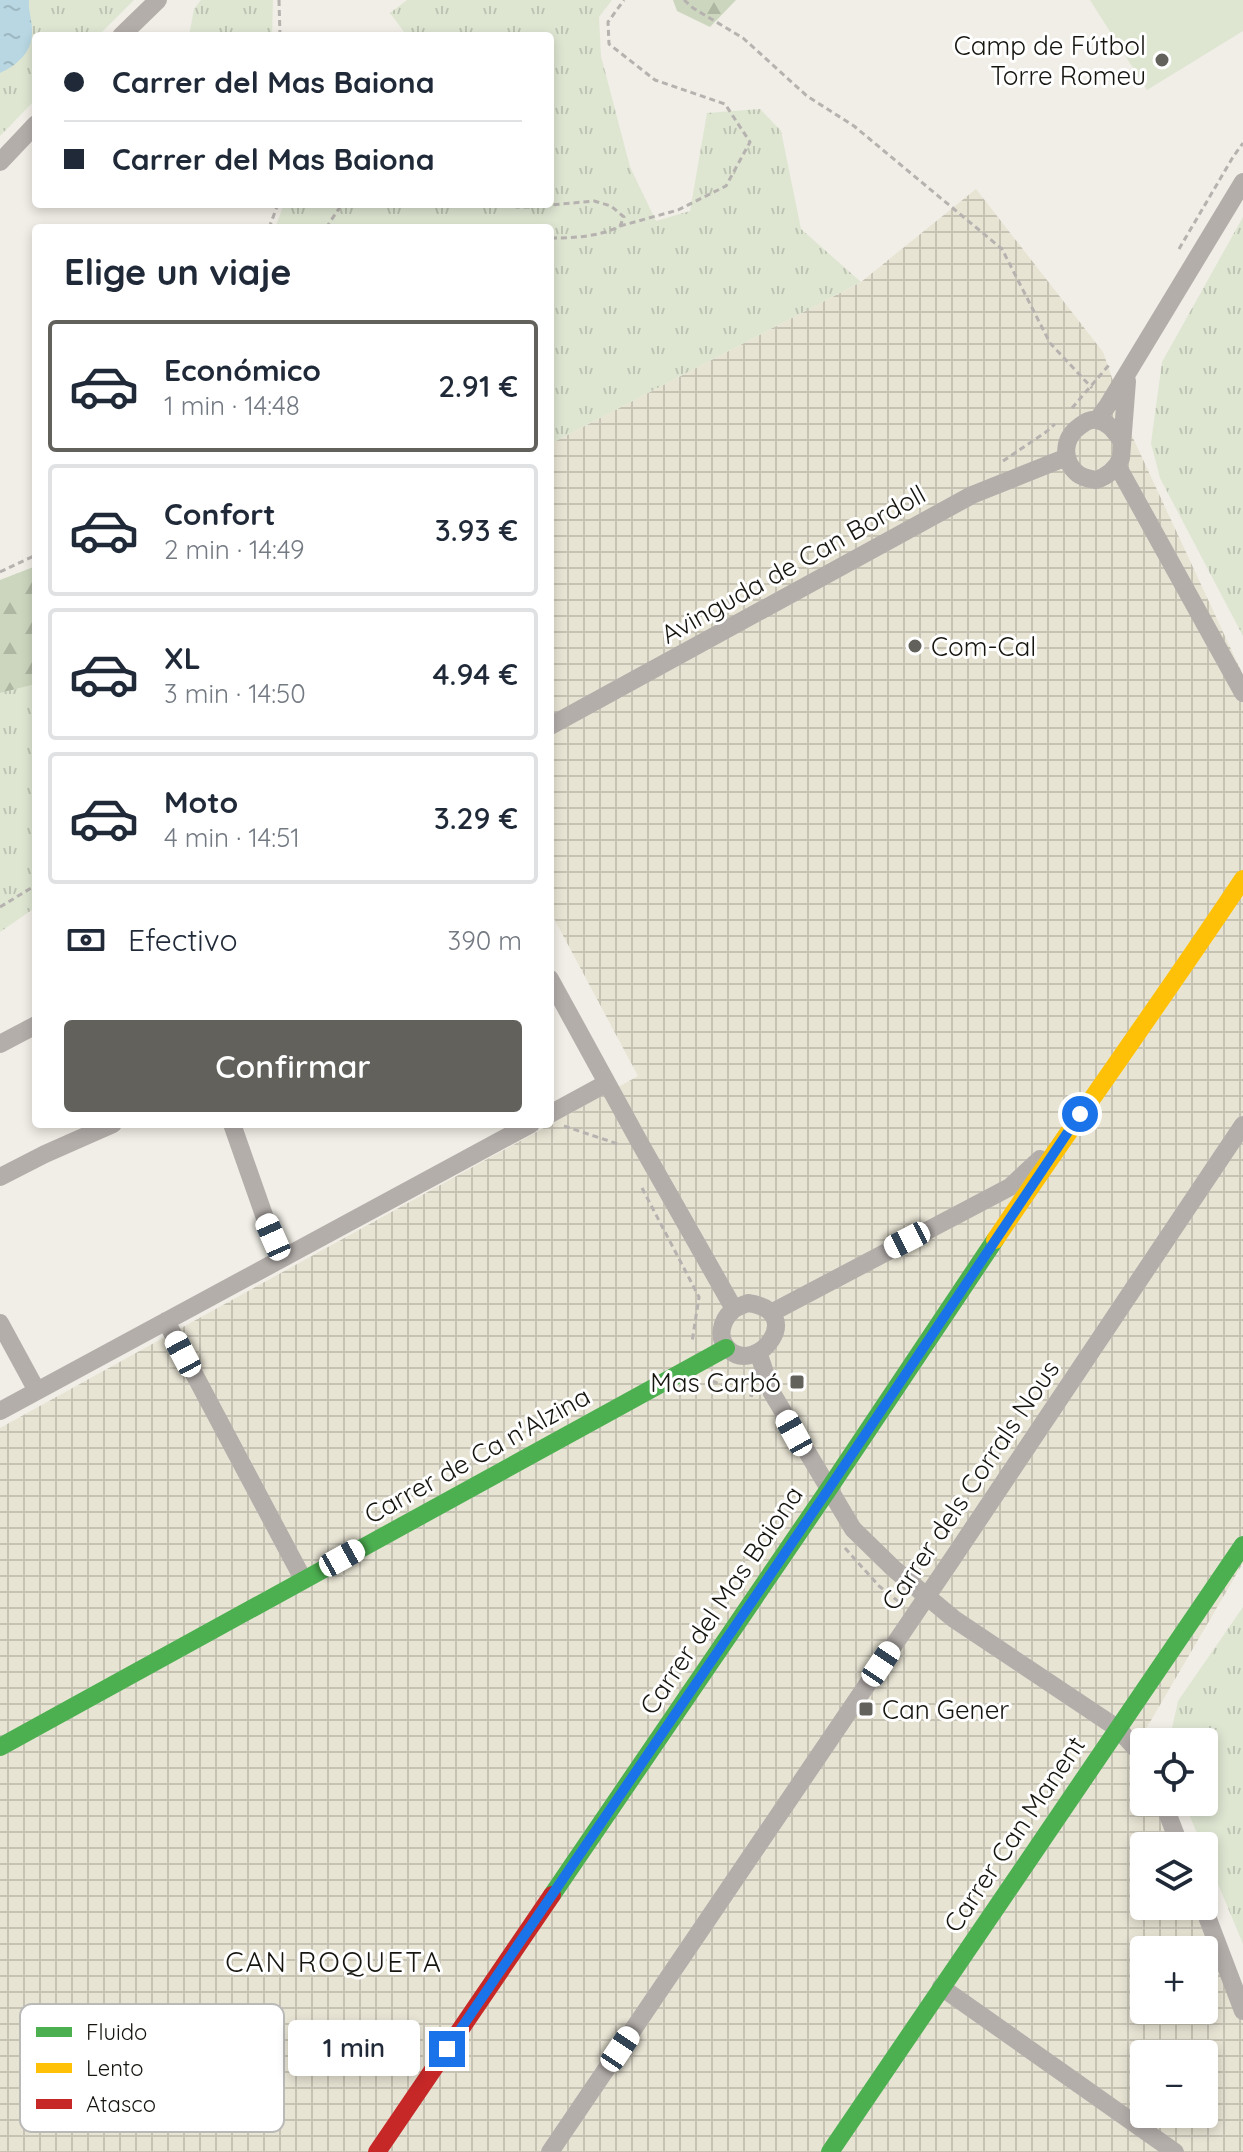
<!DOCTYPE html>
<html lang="es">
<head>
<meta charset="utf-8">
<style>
  body { margin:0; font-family:Quicksand,sans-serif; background:#f2f2f3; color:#1f2937; height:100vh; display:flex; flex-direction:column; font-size:30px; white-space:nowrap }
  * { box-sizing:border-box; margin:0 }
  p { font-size:26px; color:#747a83 }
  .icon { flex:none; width:44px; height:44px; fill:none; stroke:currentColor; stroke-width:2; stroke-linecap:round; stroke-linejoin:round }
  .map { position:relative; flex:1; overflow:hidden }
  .sheet { position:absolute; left:32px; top:224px; width:522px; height:904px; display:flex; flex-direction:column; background:#fff; border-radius:8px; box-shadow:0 4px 12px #0003 }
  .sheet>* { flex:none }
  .top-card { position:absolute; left:32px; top:32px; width:522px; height:176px; border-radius:8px; box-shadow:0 4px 12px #0003; display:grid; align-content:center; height:176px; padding:0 32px; background:#fff }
  .tools { position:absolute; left:1130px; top:1728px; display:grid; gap:16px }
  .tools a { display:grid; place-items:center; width:88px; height:88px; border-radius:8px; background:#fff; box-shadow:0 4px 12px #0003; font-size:40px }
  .end { position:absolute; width:36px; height:36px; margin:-18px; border:10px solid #1a73e8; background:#fff; box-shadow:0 0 0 4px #fff }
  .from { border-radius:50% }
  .bubble { position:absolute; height:56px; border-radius:8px; background:#fff; box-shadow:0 4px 12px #0003; font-size:26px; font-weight:600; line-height:56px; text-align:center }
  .car { position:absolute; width:24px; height:48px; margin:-24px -12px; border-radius:10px; box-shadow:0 0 6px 2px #0007; background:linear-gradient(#fff 24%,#345 0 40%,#fff 0 76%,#345 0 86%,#fff 0) }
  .top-card b { display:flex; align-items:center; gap:28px; height:76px; font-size:30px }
  .top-card b+b { border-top:2px solid #e0e1e3 }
  .top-card i { width:20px; height:20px; background:#1f2937 }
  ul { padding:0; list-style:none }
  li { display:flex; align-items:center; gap:24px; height:132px; margin:0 16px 12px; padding:0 16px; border:4px solid #e0e1e3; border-radius:8px }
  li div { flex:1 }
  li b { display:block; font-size:30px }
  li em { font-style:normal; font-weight:600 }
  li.current { border-color:#63615b }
  li>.icon { width:72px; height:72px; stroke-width:1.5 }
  h2 { padding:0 32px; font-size:36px; line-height:96px }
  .pay { display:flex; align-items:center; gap:20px; height:88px; padding:0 32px; font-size:30px }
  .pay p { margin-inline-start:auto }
  .cta { display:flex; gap:16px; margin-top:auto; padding:16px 32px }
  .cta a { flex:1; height:92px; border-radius:8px; background:#63615b; color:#fff; font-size:32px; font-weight:600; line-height:92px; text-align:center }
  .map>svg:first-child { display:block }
</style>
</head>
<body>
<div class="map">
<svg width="1243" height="2152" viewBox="0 0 1243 2152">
  <defs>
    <pattern id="industrial-grid" width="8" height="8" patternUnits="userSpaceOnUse" patternTransform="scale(2)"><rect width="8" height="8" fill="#e8e4d4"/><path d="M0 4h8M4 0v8" fill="none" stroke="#c6c3b5"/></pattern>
    <pattern id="grass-tufts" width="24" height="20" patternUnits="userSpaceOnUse" patternTransform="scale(2)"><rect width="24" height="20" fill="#dee6d2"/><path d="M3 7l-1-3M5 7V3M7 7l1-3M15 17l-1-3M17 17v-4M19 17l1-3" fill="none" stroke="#bec4b3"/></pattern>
    <pattern id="forest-firs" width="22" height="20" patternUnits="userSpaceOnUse" patternTransform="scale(2)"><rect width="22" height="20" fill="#ccd6be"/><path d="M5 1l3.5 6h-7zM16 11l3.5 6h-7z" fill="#aeb7a2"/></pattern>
    <pattern id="water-ripples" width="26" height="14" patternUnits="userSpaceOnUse" patternTransform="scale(2)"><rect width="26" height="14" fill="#b8d7e2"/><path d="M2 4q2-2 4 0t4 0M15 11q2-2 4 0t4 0" fill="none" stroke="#9db8c1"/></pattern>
  </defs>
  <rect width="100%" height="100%" fill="#f0eee6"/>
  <path fill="url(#industrial-grid)" fill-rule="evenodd" d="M 976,189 L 1103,352 L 1133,438 L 1243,675 L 1243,1563 L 1143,1734 L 1146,1742 L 1144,1742 L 1144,1802 L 1167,1802 L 1183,1846 L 1144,1846 L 1144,1906 L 1204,1906 L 1243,2016 L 1243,2152 L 0,2152 L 0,1428 L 638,1076 L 550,911 L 550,444 L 861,282 ZM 1144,1950 L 1204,1950 L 1204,2010 L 1144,2010 ZM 1144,2054 L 1204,2054 L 1204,2114 L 1144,2114 Z"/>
  <path fill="url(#grass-tufts)" d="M 0,0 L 134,0 L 98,36 L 36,36 L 36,99 L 0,136 Z
    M 201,0 L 273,0 L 272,36 L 189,36 L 194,9 Z
    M 407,0 L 612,0 L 599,17 L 601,56 L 630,167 L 656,221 L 690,211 L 707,113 L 760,109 L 781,131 L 801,229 L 861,282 L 550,444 L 550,228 L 275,228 L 284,204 L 550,204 L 550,36 L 407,36 L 390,13 Z
    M 1243,217 L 1243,636 L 1160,478 L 1151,443 L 1162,362 Z
    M 36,684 L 36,907 L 0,932 L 0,693 Z
    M 1243,1607 L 1243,1944 L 1184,1802 L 1204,1802 L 1204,1742 L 1169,1742 L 1178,1701 Z"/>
  <path fill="url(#forest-firs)" d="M 673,0 L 736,0 L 710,27 L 677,11 Z
    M 36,566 L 36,684 L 0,693 L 0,580 Z"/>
  <path fill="#dee6d2" d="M 1090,0 L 1243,0 L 1243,31 L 1147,90 Z"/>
  <path fill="url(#water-ripples)" d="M 0,0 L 29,0 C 28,12 33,22 32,34 C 32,52 16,66 0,73 Z"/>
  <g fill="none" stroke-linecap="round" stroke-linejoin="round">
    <path stroke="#b6b2af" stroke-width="3" stroke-dasharray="6 4" stroke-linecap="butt" d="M 279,0 L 280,36
      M 684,0 L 693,8 L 743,38 L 807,96 L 854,126 L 1002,249 L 1050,343 L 1092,388
      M 504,204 L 517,207 L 530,207 L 594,201 L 611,206 L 624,217 L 620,226 C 598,237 574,238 550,238
      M 620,226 L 678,210 L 726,186 L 750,142 L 725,104 L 655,80 L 609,44 L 608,22 L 624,0
      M 269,228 L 278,204
      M 326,228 L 340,207 L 345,204
      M 1179,249 L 1233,157 L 1243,143
      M 1072,408 L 1109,365
      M 1003,461 L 1046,432 L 1055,424
      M 0,572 L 36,555
      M 0,907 L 36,885
      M 564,1126 L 618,1144
      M 642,1188 L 699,1297 L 692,1342
      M 712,1381 L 753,1396
      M 845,1548 L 879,1586 L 899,1602"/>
    <path stroke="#b4aeab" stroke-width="18" d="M 121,36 L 158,0
      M 0,162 L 36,124
      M 1097,420 L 1108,405 L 1243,182
      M 1121,440 C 1115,432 1109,422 1097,420 C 1091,419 1085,422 1080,426 C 1063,438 1061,460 1078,474 C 1083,478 1090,479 1096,480 C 1108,476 1116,469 1121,458 L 1127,381
      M 1117,465 L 1243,693
      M 550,726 L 972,495 L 1067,457
      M 550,979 L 641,1145 L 734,1309
      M 0,1044 L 36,1025
      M 550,1114 L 607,1083
      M 232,1124 L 265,1218 L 283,1258
      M 0,1177 L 45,1154 L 113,1124
      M 748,1303 C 808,1311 757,1377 728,1349 C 717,1338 721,1321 732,1311 C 736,1307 743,1305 748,1303 Z
      M 771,1313 L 1010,1187 L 1040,1159
      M 166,1321 L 303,1579
      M 0,1323 L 37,1391
      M 758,1352 L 772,1393 L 853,1529 L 894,1569 L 954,1619 L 1117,1728 L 1144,1757
      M 0,1411 L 531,1124
      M 1163,1802 L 1180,1846
      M 1203,1906 L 1243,2011
      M 941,1987 L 1175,2152
      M 550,2152 L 955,1555 L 1243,1125"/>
    <path stroke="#4caf50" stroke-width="18" d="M 0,1747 L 726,1348
      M 552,1895 L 828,1490 L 995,1240
      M 830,2152 L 1243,1545"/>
    <path stroke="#ffc107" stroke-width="18" d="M 995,1240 C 1076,1119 1162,1001 1243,879"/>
    <path stroke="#c62828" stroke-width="18" d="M 377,2152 L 552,1895"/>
  </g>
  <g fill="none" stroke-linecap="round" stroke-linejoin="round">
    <path stroke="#1a73e8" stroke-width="10" d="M 447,2049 L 828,1490 L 1080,1114"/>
  </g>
  <g fill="#63615b" stroke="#fff" stroke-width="3">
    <circle cx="1162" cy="60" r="8"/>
    <circle cx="915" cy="646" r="8"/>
    <rect x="789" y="1374" width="16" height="16" rx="4"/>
    <rect x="858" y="1701" width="16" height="16" rx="4"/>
  </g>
  <g text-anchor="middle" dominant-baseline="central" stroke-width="6" stroke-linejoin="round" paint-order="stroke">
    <g font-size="26" fill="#171510" stroke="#fff" text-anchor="end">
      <text x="1146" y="45">Camp de Fútbol<tspan x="1146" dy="30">Torre Romeu</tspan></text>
      <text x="931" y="646" text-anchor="start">Com-Cal</text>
      <text x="781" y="1382">Mas Carbó</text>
      <text x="882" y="1709" text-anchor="start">Can Gener</text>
    </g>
    <g font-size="26" fill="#171510" stroke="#fff">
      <text transform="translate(793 564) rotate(-29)">Avinguda de Can Bordoll</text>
      <text transform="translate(477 1455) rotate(-29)">Carrer de Ca n'Alzina</text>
      <text transform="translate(970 1485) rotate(-56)">Carrer dels Corrals Nous</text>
      <text transform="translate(721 1600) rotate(-56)">Carrer del Mas Baiona</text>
      <text transform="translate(1014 1834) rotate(-56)">Carrer Can Manent</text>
    </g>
    <g font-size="28" letter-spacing="2" fill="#171510" stroke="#fff">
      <text x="334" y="1961">CAN ROQUETA</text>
    </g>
  </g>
  <rect x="20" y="2004" width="264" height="128" rx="12" fill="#fff" stroke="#b9b9b7" stroke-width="2"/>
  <rect x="36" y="2027" width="36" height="10" fill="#4caf50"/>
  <rect x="36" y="2063" width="36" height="10" fill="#ffc107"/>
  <rect x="36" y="2099" width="36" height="10" fill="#c62828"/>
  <g font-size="22" fill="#171510">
    <text x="86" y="2040">Fluido</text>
    <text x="86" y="2076">Lento</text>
    <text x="86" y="2112">Atasco</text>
  </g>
</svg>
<div class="tools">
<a><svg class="icon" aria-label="locate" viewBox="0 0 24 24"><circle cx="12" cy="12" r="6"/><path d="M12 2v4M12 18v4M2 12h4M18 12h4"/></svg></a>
<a><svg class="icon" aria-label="layers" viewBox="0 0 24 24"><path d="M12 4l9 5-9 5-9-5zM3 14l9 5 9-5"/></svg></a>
<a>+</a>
<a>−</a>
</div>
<i class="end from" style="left:1080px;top:1114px"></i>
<i class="end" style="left:447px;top:2049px"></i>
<div class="bubble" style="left:288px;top:2020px;width:132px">1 min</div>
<i class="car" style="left:273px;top:1237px;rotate:336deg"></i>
<i class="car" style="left:907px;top:1240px;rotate:243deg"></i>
<i class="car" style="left:183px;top:1354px;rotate:332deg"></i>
<i class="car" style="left:794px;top:1433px;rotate:331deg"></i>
<i class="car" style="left:342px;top:1558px;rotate:61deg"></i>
<i class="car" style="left:881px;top:1664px;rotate:34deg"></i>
<i class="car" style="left:620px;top:2049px;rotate:34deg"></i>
<div class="top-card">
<b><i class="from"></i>Carrer del Mas Baiona</b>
<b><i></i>Carrer del Mas Baiona</b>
</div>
<section class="sheet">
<h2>Elige un viaje</h2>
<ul>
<li class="current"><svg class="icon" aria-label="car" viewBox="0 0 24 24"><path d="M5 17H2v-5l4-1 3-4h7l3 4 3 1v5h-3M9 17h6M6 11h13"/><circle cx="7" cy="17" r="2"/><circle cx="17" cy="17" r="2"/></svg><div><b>Económico</b><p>1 min · 14:48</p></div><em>2.91 €</em></li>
<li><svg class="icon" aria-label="car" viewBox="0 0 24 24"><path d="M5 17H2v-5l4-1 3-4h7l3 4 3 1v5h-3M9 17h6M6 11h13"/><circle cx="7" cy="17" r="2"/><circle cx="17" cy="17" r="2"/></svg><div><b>Confort</b><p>2 min · 14:49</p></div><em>3.93 €</em></li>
<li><svg class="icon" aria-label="car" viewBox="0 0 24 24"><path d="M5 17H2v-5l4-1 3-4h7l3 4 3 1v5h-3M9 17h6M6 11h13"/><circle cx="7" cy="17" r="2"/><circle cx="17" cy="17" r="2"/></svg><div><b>XL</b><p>3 min · 14:50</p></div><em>4.94 €</em></li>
<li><svg class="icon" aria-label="car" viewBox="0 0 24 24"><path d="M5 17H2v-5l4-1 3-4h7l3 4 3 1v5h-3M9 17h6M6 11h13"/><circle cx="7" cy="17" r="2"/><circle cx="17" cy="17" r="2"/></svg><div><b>Moto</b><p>4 min · 14:51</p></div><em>3.29 €</em></li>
</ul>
<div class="pay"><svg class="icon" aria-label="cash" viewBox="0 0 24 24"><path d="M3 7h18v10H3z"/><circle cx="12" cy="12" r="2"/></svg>Efectivo<p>390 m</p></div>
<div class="cta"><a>Confirmar</a></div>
</section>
</div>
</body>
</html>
